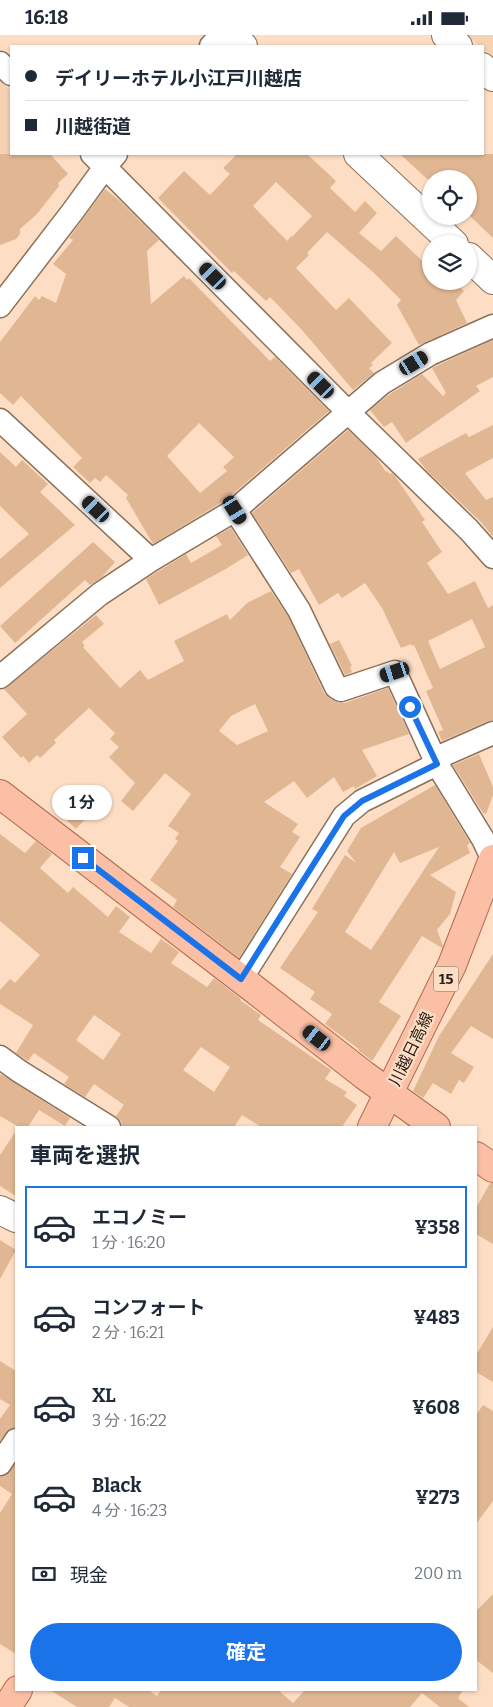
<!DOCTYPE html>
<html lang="ja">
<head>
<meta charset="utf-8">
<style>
  body { margin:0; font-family:Bitter,"Noto Sans JP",serif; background:#f2f2f3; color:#1f2937; height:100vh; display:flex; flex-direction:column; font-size:19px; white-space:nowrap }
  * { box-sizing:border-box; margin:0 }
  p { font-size:16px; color:#747a83 }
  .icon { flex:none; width:28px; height:28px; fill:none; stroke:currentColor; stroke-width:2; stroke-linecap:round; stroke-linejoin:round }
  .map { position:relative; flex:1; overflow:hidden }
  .sheet { position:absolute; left:15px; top:1091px; width:462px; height:565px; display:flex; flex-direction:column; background:#fff; border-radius:0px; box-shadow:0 1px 4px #0004 }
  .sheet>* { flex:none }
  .banner { position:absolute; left:10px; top:10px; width:474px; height:110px; border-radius:0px; box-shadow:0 1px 4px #0004; display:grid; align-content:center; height:110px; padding:0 15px; background:#fff }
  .fabs { position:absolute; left:422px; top:135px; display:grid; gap:10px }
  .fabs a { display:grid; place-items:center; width:55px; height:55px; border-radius:50%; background:#fff; box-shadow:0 1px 4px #0004; font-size:25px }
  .end { position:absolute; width:22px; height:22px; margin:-11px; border:6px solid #1a73e8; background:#fff; box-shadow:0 0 0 2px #fff }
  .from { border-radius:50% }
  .bubble { position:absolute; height:35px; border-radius:18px; background:#fff; box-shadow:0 1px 4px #0004; font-size:16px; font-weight:700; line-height:35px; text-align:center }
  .car { position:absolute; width:15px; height:30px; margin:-15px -8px; border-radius:6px; box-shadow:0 0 4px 1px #0007; background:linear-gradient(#222 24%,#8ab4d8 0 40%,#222 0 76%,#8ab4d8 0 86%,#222 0) }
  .banner b { display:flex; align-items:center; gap:18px; height:48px; font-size:19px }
  .banner b+b { border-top:1px solid #e0e1e3 }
  .banner i { width:12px; height:12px; background:#1f2937 }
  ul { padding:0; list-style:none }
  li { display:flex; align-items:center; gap:15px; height:82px; margin:0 10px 8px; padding:0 5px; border:2px solid transparent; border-radius:0px }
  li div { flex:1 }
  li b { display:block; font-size:19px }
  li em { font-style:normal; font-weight:700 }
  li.current { border-color:#1a73e8 }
  li>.icon { width:45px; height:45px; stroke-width:1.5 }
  h2 { padding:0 15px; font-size:22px; line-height:60px }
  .pay { display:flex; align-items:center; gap:12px; height:55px; padding:0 15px; font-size:19px }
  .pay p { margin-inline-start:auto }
  .button { display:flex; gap:10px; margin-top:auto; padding:10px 15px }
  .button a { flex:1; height:58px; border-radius:30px; background:#1a73e8; color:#fff; font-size:20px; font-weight:700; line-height:58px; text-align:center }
  .status { display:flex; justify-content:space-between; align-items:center; height:35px; padding:0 25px; background:#fff; direction:ltr }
  .status svg { height:14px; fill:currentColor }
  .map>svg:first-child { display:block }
</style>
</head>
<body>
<div class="status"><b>16:18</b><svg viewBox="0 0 49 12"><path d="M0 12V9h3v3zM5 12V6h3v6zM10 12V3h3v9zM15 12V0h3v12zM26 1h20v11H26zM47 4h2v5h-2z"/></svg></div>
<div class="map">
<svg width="493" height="1672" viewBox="0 0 493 1672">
  <rect width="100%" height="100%" fill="#fddec4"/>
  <path fill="#f6d1b2" d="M 467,0 L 493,0 L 493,23 L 483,13 L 482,11 L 480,11 Z
    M 0,46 L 11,56 L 11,119 L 39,119 L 0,157 Z"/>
  <path fill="#e1b692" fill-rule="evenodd" d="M 0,119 L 50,119 L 68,139 L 58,148 L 59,151 L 37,179 L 20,194 L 20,199 L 16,204 L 0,210 Z
    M 237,119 L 307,119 L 336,146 L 330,153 L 355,177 L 365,166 L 377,178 L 359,198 L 381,216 L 396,201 L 431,234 L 431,246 L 453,246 L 464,256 L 456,265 L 467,288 L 419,310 L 397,270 L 401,265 L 373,237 L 327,197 L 307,218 L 309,220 L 296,233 L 336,275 L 349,263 L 392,308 L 371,328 L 373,330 L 369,333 L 374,338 L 353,355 L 302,295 L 270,262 L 266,266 L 234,236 L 232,238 L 158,163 L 184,136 L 210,160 L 230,139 L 223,133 ZM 276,147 L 312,181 L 292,202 L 291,201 L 287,206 L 253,171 Z
    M 400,119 L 493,119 L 493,203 L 469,180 L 469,144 L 427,144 Z
    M 105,154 L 120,166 L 159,205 L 147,216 L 151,269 L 184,241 L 187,245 L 189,243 L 270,326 L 275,322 L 329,376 L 227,464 L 153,509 L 126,463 L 128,460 L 106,440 L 100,447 L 95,443 L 90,448 L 73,432 L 82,423 L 21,361 L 13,370 L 0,358 L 0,307 L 35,261 L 39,265 L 42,261 L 56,268 L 66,239 L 53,229 L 73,205 L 69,203 ZM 199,388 L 234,422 L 223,432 L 227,436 L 200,458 L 167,421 Z
    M 493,305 L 493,342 L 476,351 L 480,356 L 406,408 L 392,387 L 384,392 L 370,375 L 390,359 L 422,339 L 443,361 L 446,358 L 432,333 Z
    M 493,390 L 493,423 L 465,438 L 486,465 L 493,462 L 493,502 L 481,487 L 427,436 L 418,424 L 466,398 L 469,402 Z
    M 348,395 L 376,422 L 386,437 L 387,436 L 390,439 L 392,438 L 395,441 L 425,485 L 422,487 L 442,517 L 427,528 L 448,559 L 475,546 L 488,573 L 493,570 L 493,685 L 488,686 L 442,706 L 438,697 L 443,695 L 426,656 L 433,653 L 414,610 L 412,611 L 411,609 L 401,613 L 382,573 L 365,548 L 342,563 L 338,558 L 319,570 L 299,534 L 291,538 L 252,478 ZM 472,584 L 485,612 L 440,634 L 428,606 Z
    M 0,417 L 16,432 L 22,425 L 48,449 L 40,457 L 75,490 L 0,553 L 0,524 L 29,499 L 0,471 Z
    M 231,493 L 248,520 L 224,535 L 159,570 L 146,544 L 186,519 L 191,528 L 222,510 L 216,501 Z
    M 93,507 L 115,527 L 102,542 L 90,550 L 85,545 L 15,608 L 0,591 Z
    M 271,556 L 288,581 L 324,658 L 329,663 L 339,668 L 345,668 L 388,653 L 409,699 L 362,715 L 377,741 L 355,754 L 354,751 L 343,757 L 334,742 L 307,763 L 294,746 L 264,767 L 298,789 L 292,797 L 300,802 L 280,832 L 292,839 L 239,923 L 173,872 L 177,865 L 150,845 L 178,806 L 175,804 L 179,798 L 168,791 L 191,759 L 165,738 L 133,776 L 121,766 L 135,748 L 109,722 L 119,712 L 110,704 L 115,698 L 89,673 L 54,705 L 56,708 L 40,723 L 37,720 L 29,728 L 23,721 L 21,723 L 2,702 L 27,679 L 4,654 L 96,580 L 104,589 L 82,607 L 85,611 L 83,612 L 120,653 L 140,635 L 148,645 L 184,626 L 174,606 L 227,579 L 230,585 L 247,568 ZM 255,669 L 268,696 L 237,710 L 219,696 L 231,681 Z
    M 339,605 L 352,631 L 350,632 L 352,637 L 345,640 L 330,609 Z
    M 479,719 L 493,752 L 493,760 L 486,779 L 483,778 L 453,730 Z
    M 89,750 L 104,763 L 76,794 L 60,779 L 75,761 L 78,763 Z
    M 435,750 L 470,808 L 467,810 L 470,818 L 430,840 L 456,857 L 450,879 L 437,895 L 443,911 L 442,913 L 422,901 L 379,967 L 401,981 L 372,1026 L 358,1015 L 359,1014 L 325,989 L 332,979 L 310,964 L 315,957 L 280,933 L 318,877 L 312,874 L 345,820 L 356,828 L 347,816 L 361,793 ZM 439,812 L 371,915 L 345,897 L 394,817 L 400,828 Z
    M 0,799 L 25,818 L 36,806 L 52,819 L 40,833 L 68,858 L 73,852 L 108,882 L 116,871 L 130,882 L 119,897 L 151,918 L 161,904 L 179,917 L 171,928 L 207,952 L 214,943 L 241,964 L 240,965 L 261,980 L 258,985 L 331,1035 L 325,1044 L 347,1057 L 344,1061 L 357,1070 L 342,1092 L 261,1092 L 242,1080 L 234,1092 L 122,1092 L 121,1086 L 116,1081 L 124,1070 L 94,1049 L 85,1062 L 64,1049 L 69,1042 L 34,1018 L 28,1026 L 16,1018 L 33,990 L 0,969 L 0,955 L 10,944 L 15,948 L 40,920 L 0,886 ZM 94,980 L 121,999 L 103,1025 L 76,1005 ZM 201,1012 L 230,1032 L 214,1057 L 183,1035 Z
    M 493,919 L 493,1004 L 471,991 L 451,1018 L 474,1032 L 464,1048 L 459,1045 L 451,1059 L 433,1048 L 423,1063 L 413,1056 L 439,1001 Z
    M 1,1039 L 70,1083 L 65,1091 L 39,1075 L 28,1092 L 19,1092 L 0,1081 L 0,1041 Z
    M 16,1096 L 16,1161 L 0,1151 L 0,1120 Z
    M 490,1148 L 493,1148 L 493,1209 L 476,1199 L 476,1173 Z
    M 0,1205 L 16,1215 L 0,1244 Z
    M 493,1292 L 493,1347 L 476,1337 L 476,1320 Z
    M 0,1326 L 16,1336 L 16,1392 L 10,1394 L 0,1405 L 0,1384 L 10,1370 L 0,1364 Z
    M 483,1370 L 493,1376 L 493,1466 L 476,1489 L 476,1380 Z
    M 16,1428 L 16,1619 L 0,1609 L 0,1478 L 12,1459 L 0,1451 L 0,1442 L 6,1440 Z
    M 493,1559 L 493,1638 L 476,1625 L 476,1576 Z
    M 50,1655 L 148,1655 L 157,1661 L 161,1655 L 278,1655 L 293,1668 L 305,1655 L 463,1655 L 458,1663 L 469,1672 L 440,1672 L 422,1658 L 410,1672 L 129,1672 L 115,1663 L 109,1672 L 77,1672 Z"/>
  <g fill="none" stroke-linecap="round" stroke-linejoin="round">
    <defs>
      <path id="street" d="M 211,11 L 221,0
        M 0,28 L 11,39
        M 92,119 L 348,377 L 469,495 L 493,522
        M 0,271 L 73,176 L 105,132 L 116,119
        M 0,385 L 151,525
        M 235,475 L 299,575 L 336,652 L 341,655 L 395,637 L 437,729 L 483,804 L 493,825
        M 0,642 L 100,559 L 151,525 L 235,475 L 382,348 L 430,319 L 493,291
        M 434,724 L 493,698
        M 241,944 L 344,781 L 362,766 L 437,729
        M 0,1022 L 19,1036 L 109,1092
        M 0,1429 L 16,1405"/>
      <path id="secondary" d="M 231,0 L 243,11
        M 446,0 L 458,11
        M 482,32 L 493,42
        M 358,119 L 454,209
        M 469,222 L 493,245
        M 0,1175 L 16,1183"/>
      <path id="primary" d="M 0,759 L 254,954 L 364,1040 L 436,1092
        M 372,1092 L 452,930 L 493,824
        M 476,1121 L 493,1133
        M 7,1672 L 18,1655"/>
    </defs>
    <use href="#street" stroke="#8b7059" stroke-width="25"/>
    <use href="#secondary" stroke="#8b7059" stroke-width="30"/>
    <use href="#primary" stroke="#b16b4d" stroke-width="30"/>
    <use href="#street" stroke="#fff" stroke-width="22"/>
    <use href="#secondary" stroke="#fff" stroke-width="28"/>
    <use href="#primary" stroke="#fbbfa6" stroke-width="28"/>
  </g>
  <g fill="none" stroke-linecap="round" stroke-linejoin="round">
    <path stroke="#1a73e8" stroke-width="6" d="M 83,823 L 241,944 L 344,781 L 362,766 L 437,729 L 410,672"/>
  </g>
  <g text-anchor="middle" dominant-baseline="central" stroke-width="4.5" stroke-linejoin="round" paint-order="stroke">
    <rect fill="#fddec4" stroke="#6a594b" stroke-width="1" x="433.5" y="931.5" width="25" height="25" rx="4"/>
    <g font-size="15" font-weight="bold" fill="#2b2017">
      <text x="446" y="944">15</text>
    </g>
    <g font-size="16" fill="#2b2017" stroke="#fddec4">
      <text transform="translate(411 1014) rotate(-64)">川越日高線</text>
    </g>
  </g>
</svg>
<div class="fabs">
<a><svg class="icon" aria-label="locate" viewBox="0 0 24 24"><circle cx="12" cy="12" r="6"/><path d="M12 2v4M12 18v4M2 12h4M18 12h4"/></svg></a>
<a><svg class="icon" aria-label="layers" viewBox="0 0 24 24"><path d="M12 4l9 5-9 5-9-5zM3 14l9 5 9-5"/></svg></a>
</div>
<i class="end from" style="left:410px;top:672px"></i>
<i class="end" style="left:83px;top:823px"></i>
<div class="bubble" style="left:52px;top:750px;width:60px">1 分</div>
<i class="car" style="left:213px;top:241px;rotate:315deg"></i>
<i class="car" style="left:414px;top:328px;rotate:59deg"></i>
<i class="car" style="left:321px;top:350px;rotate:315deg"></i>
<i class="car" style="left:96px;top:474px;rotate:313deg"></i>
<i class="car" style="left:235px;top:475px;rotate:148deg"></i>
<i class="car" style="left:395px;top:637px;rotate:252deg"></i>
<i class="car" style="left:317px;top:1003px;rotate:308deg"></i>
<div class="banner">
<b><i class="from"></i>デイリーホテル小江戸川越店</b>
<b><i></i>川越街道</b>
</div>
<section class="sheet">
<h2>車両を選択</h2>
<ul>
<li class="current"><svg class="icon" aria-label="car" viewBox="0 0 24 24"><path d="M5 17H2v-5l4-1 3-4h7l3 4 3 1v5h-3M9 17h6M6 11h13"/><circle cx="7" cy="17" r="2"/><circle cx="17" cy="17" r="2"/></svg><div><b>エコノミー</b><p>1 分 · 16:20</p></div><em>¥358</em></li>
<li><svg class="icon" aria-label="car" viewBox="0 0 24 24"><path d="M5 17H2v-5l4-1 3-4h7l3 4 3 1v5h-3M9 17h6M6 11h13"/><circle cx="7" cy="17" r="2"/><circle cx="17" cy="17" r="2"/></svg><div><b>コンフォート</b><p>2 分 · 16:21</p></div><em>¥483</em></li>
<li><svg class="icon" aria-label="car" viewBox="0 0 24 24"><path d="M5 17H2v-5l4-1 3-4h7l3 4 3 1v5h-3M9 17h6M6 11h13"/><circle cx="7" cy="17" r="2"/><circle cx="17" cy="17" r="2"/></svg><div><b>XL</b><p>3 分 · 16:22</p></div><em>¥608</em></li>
<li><svg class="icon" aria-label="car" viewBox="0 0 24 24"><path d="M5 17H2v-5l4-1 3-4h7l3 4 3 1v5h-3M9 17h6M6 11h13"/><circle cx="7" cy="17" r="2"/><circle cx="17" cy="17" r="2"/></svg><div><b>Black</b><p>4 分 · 16:23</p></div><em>¥273</em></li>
</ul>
<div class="pay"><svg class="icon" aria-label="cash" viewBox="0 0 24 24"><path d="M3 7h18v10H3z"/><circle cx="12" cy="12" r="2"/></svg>現金<p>200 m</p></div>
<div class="button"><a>確定</a></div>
</section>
</div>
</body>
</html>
